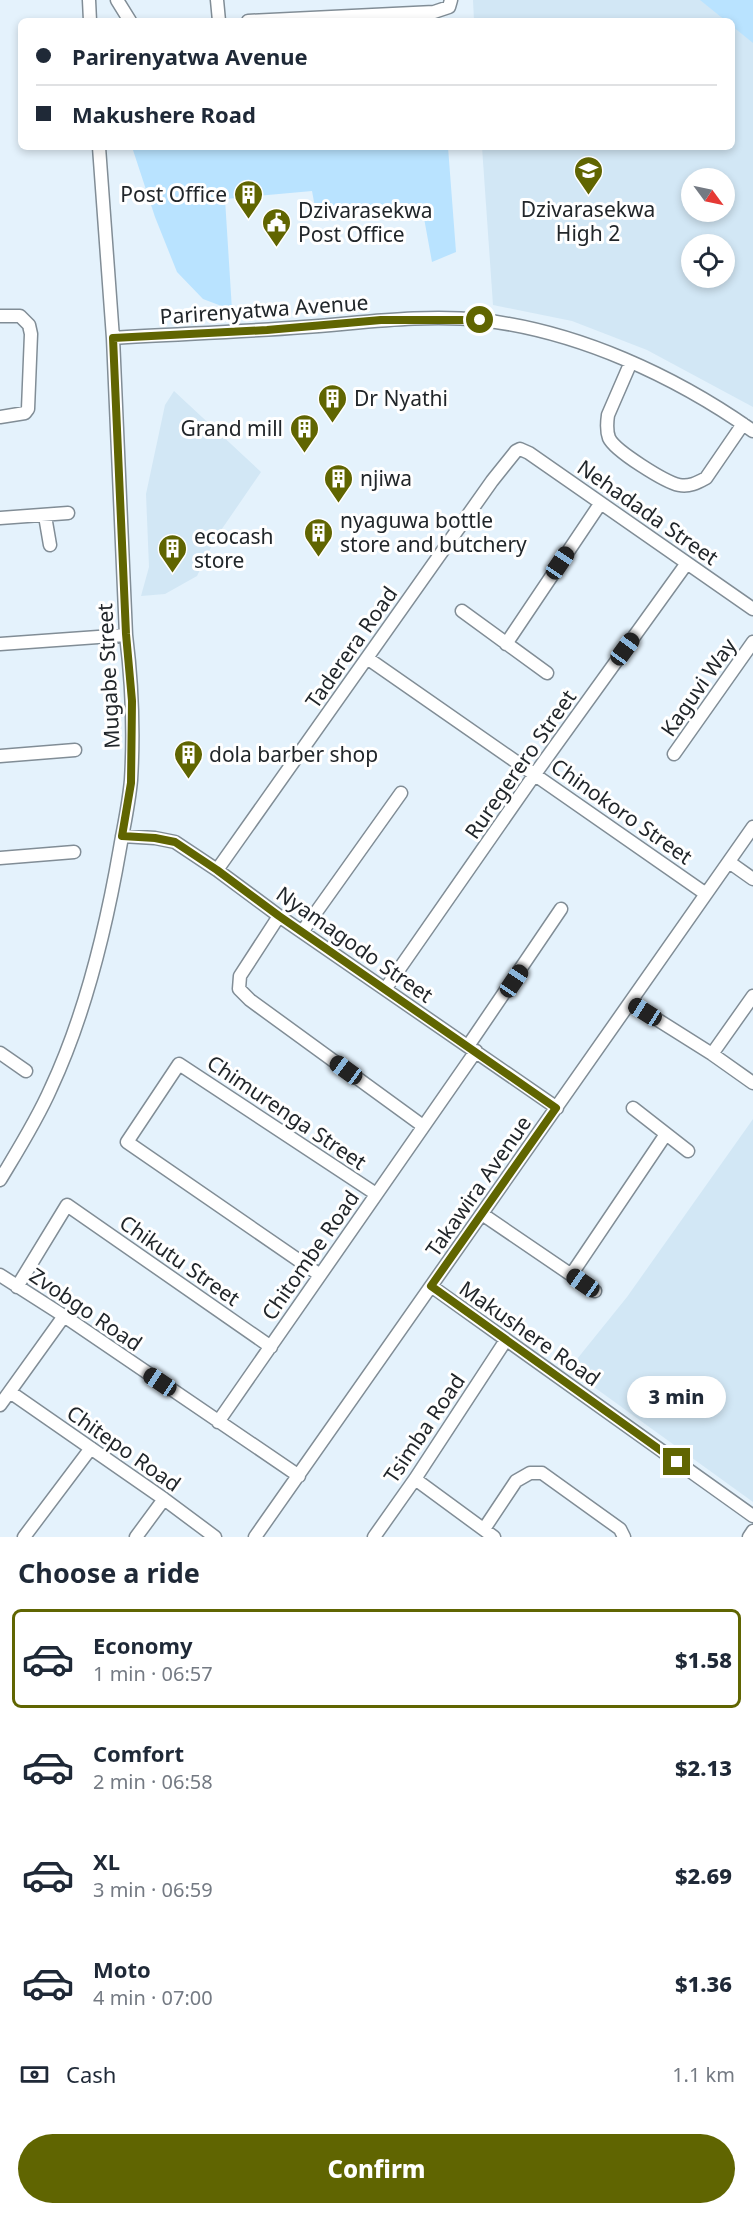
<!DOCTYPE html>
<html lang="en">
<head>
<meta charset="utf-8">
<style>
  body { margin:0; font-family:"Noto Sans",sans-serif; background:#f6f6f7; color:#1f2937; height:100vh; display:flex; flex-direction:column; font-size:22px; white-space:nowrap }
  * { box-sizing:border-box; margin:0 }
  p { font-size:20px; color:#747a83 }
  .icon { flex:none; width:33px; height:33px; fill:none; stroke:currentColor; stroke-width:2; stroke-linecap:round; stroke-linejoin:round }
  .map { position:relative; height:1537px; overflow:hidden }
  .drawer { display:flex; flex-direction:column; background:#fff; flex:1 }
  .drawer>* { flex:none }
  .banner { position:absolute; left:18px; top:18px; width:717px; height:132px; border-radius:9px; box-shadow:0 3px 9px #0003; display:grid; align-content:center; height:132px; padding:0 18px; background:#fff }
  .needle { width:39px; rotate:123deg }
  .buttons { position:absolute; left:681px; top:168px; display:grid; gap:12px }
  .buttons a { display:grid; place-items:center; width:54px; height:54px; border-radius:50%; background:#fff; box-shadow:0 3px 9px #0003; font-size:30px }
  .end { position:absolute; width:27px; height:27px; margin:-14px; border:8px solid #606501; background:#fff; box-shadow:0 0 0 3px #fff }
  .from { border-radius:50% }
  .bubble { position:absolute; height:42px; border-radius:21px; background:#fff; box-shadow:0 3px 9px #0003; font-size:20px; font-weight:800; line-height:42px; text-align:center }
  .car { position:absolute; width:18px; height:36px; margin:-18px -9px; border-radius:8px; box-shadow:0 0 4px 2px #0007; background:linear-gradient(#222 24%,#8ab4d8 0 40%,#222 0 76%,#8ab4d8 0 86%,#222 0) }
  .banner b { display:flex; align-items:center; gap:21px; height:57px; font-size:22px }
  .banner b+b { border-top:2px solid #e0e1e3 }
  .banner i { width:15px; height:15px; background:#1f2937 }
  ul { padding:0; list-style:none }
  li { display:flex; align-items:center; gap:18px; height:99px; margin:0 12px 9px; padding:0 6px; border:3px solid transparent; border-radius:9px }
  li div { flex:1 }
  li b { display:block; font-size:22px }
  li em { font-style:normal; font-weight:800 }
  li.current { border-color:#606501 }
  li>.icon { width:54px; height:54px; stroke-width:1.5 }
  h2 { padding:0 18px; font-size:27px; line-height:72px }
  .pay { display:flex; align-items:center; gap:15px; height:66px; padding:0 18px; font-size:22px }
  .pay p { margin-inline-start:auto }
  .cta { display:flex; gap:12px; margin-top:auto; padding:12px 18px }
  .cta a { flex:1; height:69px; border-radius:36px; background:#606501; color:#fff; font-size:24px; font-weight:800; line-height:69px; text-align:center }
  .map>svg:first-child { display:block }
</style>
</head>
<body>
<div class="map">
<svg width="753" height="1537" viewBox="0 0 753 1537">
  <rect width="100%" height="100%" fill="#e4f2fc"/>
  <path fill="#d2e7f5" fill-rule="evenodd" d="M 473,0 L 753,0 L 753,407 L 647,350 L 572,321 L 493,305 L 482,147 L 732,147 L 732,21 L 474,21 ZM 692,178 L 724,178 L 724,212 L 692,212 ZM 692,244 L 724,244 L 724,278 L 692,278 Z
    M 174,391 L 261,472 L 215,539 L 197,576 L 165,594 L 141,596 L 149,567 L 146,494 L 165,405 Z
    M 753,1119 L 753,1502 L 569,1369 L 627,1297 Z"/>
  <path fill="#b9e3ff" d="M 700,0 L 753,0 L 753,43 L 732,26 L 732,21 L 726,21 Z
    M 132,147 L 448,147 L 456,252 L 432,262 L 422,207 L 317,218 L 312,191 L 225,199 L 232,310 L 203,299 L 177,272 L 155,217 Z"/>
  <g fill="none" stroke-linecap="round" stroke-linejoin="round">
    <defs>
      <path id="minor" d="M 89,0 L 90,21
        M 117,0 L 130,21
        M 217,0 L 219,21
        M 248,21 L 434,12 L 449,7 L 451,0
        M 0,316 L 20,316 L 29,325 L 31,334 L 28,409 L 25,413 L 0,417
        M 113,338 C 176,334 240,332 304,327 C 362,323 422,314 481,320 C 578,331 675,376 753,431
        M 631,362 L 608,415 C 607,422 606,430 609,438 C 615,451 665,482 679,485 C 689,487 697,483 706,478 L 743,424
        M 45,516 L 50,545
        M 0,518 L 68,513
        M 462,611 L 547,673
        M 0,644 L 126,635
        M 506,644 L 600,504
        M 367,658 L 706,894
        M 674,754 L 753,642
        M 0,756 L 75,750
        M 122,836 L 155,838 L 175,842 L 217,870 L 279,916 L 557,1108
        M 0,858 L 74,852
        M 729,862 L 753,879
        M 217,870 L 492,481 L 516,451 L 520,449 L 529,453 L 753,609
        M 279,916 L 240,976 L 239,989 L 250,1000 L 423,1126
        M 302,932 L 401,793
        M 386,988 L 535,774 L 687,563
        M 631,1003 L 712,1054 L 753,1083
        M 468,1046 L 561,909
        M 0,1053 L 26,1071
        M 712,1054 L 753,996
        M 633,1108 L 688,1151
        M 0,1180 C 18,1150 37,1120 51,1088 C 86,1013 106,929 120,848 C 124,825 129,803 131,780 C 134,731 132,683 126,635 L 113,338 L 99,147
        M 482,1214 L 595,1291
        M 0,1275 L 64,1316 L 299,1476
        M 320,1275 L 127,1142 L 179,1064 L 376,1194
        M 571,1275 L 666,1134
        M 431,1286 L 753,1516
        M 17,1287 L 67,1205 L 271,1347
        M 10,1392 L 164,1499 L 215,1537
        M 0,1405 L 64,1316
        M 218,1422 L 476,1051
        M 415,1479 L 494,1537
        M 484,1529 L 516,1481 L 530,1473 L 542,1473 L 620,1529 L 624,1537
        M 24,1537 L 91,1448
        M 136,1537 L 164,1499
        M 255,1537 L 753,827
        M 374,1537 L 415,1479 L 506,1340
        M 749,1537 L 753,1531"/>
    </defs>
    <use href="#minor" stroke="#818d96" stroke-width="15"/>
    <use href="#minor" stroke="#fff" stroke-width="12"/>
  </g>
  <g fill="none" stroke-linecap="round" stroke-linejoin="round">
    <path stroke="#606501" stroke-width="8" d="M 480,320 L 381,320 L 267,330 L 113,338 L 126,634 L 132,701 L 131,783 L 122,836 L 155,838 L 175,842 L 217,870 L 279,916 L 556,1108 L 431,1286 L 677,1462"/>
  </g>
  <defs>
    <symbol id="school-pin" viewBox="-11 -11 22 30"><path d="M0 17L-7.5 6A9.5 9.5 0 1 1 7.5 6Z" fill="#606501" stroke="#fff"/><path d="M0-5L7-2L0 1L-7-2ZM-4 1L0 2.5L4 1V4Q0 6-4 4Z" fill="#fff"/></symbol>
    <symbol id="building-pin" viewBox="-11 -11 22 30"><path d="M0 17L-7.5 6A9.5 9.5 0 1 1 7.5 6Z" fill="#606501" stroke="#fff"/><path d="M-4-6H4V6H1V3H-1V6H-4ZM-2.5-4.3h1.7v1.8h-1.7ZM.8-4.3h1.7v1.8H.8ZM-2.5-1h1.7V.8h-1.7ZM.8-1h1.7V.8H.8Z" fill="#fff"/></symbol>
    <symbol id="civic-pin" viewBox="-11 -11 22 30"><path d="M0 17L-7.5 6A9.5 9.5 0 1 1 7.5 6Z" fill="#606501" stroke="#fff"/><path d="M-.6-6.5H3V-4.5H.6V-3L4-1V1h2V6H-6V1h2V-1L-.6-3ZM-1.2 2.5V6h2.4V2.5Z" fill="#fff"/></symbol>
  </defs>
  <g fill-rule="evenodd">
    <use href="#school-pin" x="572" y="154" width="33" height="45"/>
    <use href="#building-pin" x="232" y="178" width="33" height="45"/>
    <use href="#civic-pin" x="260" y="206" width="33" height="45"/>
    <use href="#building-pin" x="316" y="382" width="33" height="45"/>
    <use href="#building-pin" x="288" y="412" width="33" height="45"/>
    <use href="#building-pin" x="322" y="462" width="33" height="45"/>
    <use href="#building-pin" x="302" y="516" width="33" height="45"/>
    <use href="#building-pin" x="156" y="532" width="33" height="45"/>
    <use href="#building-pin" x="172" y="738" width="33" height="45"/>
  </g>
  <g text-anchor="middle" dominant-baseline="central" stroke-width="6" stroke-linejoin="round" paint-order="stroke">
    <g font-size="21" fill="#21262a" stroke="#fff" text-anchor="start">
      <text x="227" y="194" text-anchor="end">Post Office</text>
      <text x="588" y="209" text-anchor="middle">Dzivarasekwa<tspan x="588" dy="24">High 2</tspan></text>
      <text x="298" y="210">Dzivarasekwa<tspan x="298" dy="24">Post Office</tspan></text>
      <text x="354" y="398">Dr Nyathi</text>
      <text x="283" y="428" text-anchor="end">Grand mill</text>
      <text x="360" y="478">njiwa</text>
      <text x="340" y="520">nyaguwa bottle<tspan x="340" dy="24">store and butchery</tspan></text>
      <text x="194" y="536">ecocash<tspan x="194" dy="24">store</tspan></text>
      <text x="209" y="754">dola barber shop</text>
    </g>
    <g font-size="21" fill="#21262a" stroke="#fff">
      <text transform="translate(264 309) rotate(-4)">Parirenyatwa Avenue</text>
      <text transform="translate(648 512) rotate(35)">Nehadada Street</text>
      <text transform="translate(351 647) rotate(-55)">Taderera Road</text>
      <text transform="translate(108 676) rotate(-93)">Mugabe Street</text>
      <text transform="translate(698 687) rotate(-55)">Kaguvi Way</text>
      <text transform="translate(520 764) rotate(-55)">Ruregerero Street</text>
      <text transform="translate(622 811) rotate(35)">Chinokoro Street</text>
      <text transform="translate(355 944) rotate(35)">Nyamagodo Street</text>
      <text transform="translate(287 1112) rotate(34)">Chimurenga Street</text>
      <text transform="translate(478 1186) rotate(-55)">Takawira Avenue</text>
      <text transform="translate(310 1255) rotate(-55)">Chitombe Road</text>
      <text transform="translate(180 1260) rotate(35)">Chikutu Street</text>
      <text transform="translate(86 1309) rotate(34)">Zvobgo Road</text>
      <text transform="translate(530 1333) rotate(35)">Makushere Road</text>
      <text transform="translate(424 1428) rotate(-56)">Tsimba Road</text>
      <text transform="translate(124 1448) rotate(35)">Chitepo Road</text>
    </g>
  </g>
</svg>
<div class="buttons">
<a><svg class="needle" viewBox="-14 -14 28 28"><path d="M0-13l5 13h-10z" fill="#e53935"/><path d="M0 13l5-13h-10z" fill="#747a83"/></svg></a>
<a><svg class="icon" aria-label="locate" viewBox="0 0 24 24"><circle cx="12" cy="12" r="6"/><path d="M12 2v4M12 18v4M2 12h4M18 12h4"/></svg></a>
</div>
<i class="end from" style="left:480px;top:320px"></i>
<i class="end" style="left:677px;top:1462px"></i>
<div class="bubble" style="left:627px;top:1376px;width:99px">3 min</div>
<i class="car" style="left:560px;top:563px;rotate:34deg"></i>
<i class="car" style="left:625px;top:649px;rotate:36deg"></i>
<i class="car" style="left:514px;top:981px;rotate:34deg"></i>
<i class="car" style="left:645px;top:1012px;rotate:302deg"></i>
<i class="car" style="left:346px;top:1070px;rotate:306deg"></i>
<i class="car" style="left:583px;top:1283px;rotate:305deg"></i>
<i class="car" style="left:160px;top:1382px;rotate:304deg"></i>
<div class="banner">
<b><i class="from"></i>Parirenyatwa Avenue</b>
<b><i></i>Makushere Road</b>
</div>
</div>
<section class="drawer">
<h2>Choose a ride</h2>
<ul>
<li class="current"><svg class="icon" aria-label="car" viewBox="0 0 24 24"><path d="M5 17H2v-5l4-1 3-4h7l3 4 3 1v5h-3M9 17h6M6 11h13"/><circle cx="7" cy="17" r="2"/><circle cx="17" cy="17" r="2"/></svg><div><b>Economy</b><p>1 min · 06:57</p></div><em>$1.58</em></li>
<li><svg class="icon" aria-label="car" viewBox="0 0 24 24"><path d="M5 17H2v-5l4-1 3-4h7l3 4 3 1v5h-3M9 17h6M6 11h13"/><circle cx="7" cy="17" r="2"/><circle cx="17" cy="17" r="2"/></svg><div><b>Comfort</b><p>2 min · 06:58</p></div><em>$2.13</em></li>
<li><svg class="icon" aria-label="car" viewBox="0 0 24 24"><path d="M5 17H2v-5l4-1 3-4h7l3 4 3 1v5h-3M9 17h6M6 11h13"/><circle cx="7" cy="17" r="2"/><circle cx="17" cy="17" r="2"/></svg><div><b>XL</b><p>3 min · 06:59</p></div><em>$2.69</em></li>
<li><svg class="icon" aria-label="car" viewBox="0 0 24 24"><path d="M5 17H2v-5l4-1 3-4h7l3 4 3 1v5h-3M9 17h6M6 11h13"/><circle cx="7" cy="17" r="2"/><circle cx="17" cy="17" r="2"/></svg><div><b>Moto</b><p>4 min · 07:00</p></div><em>$1.36</em></li>
</ul>
<div class="pay"><svg class="icon" aria-label="cash" viewBox="0 0 24 24"><path d="M3 7h18v10H3z"/><circle cx="12" cy="12" r="2"/></svg>Cash<p>1.1 km</p></div>
<div class="cta"><a>Confirm</a></div>
</section>
</body>
</html>
